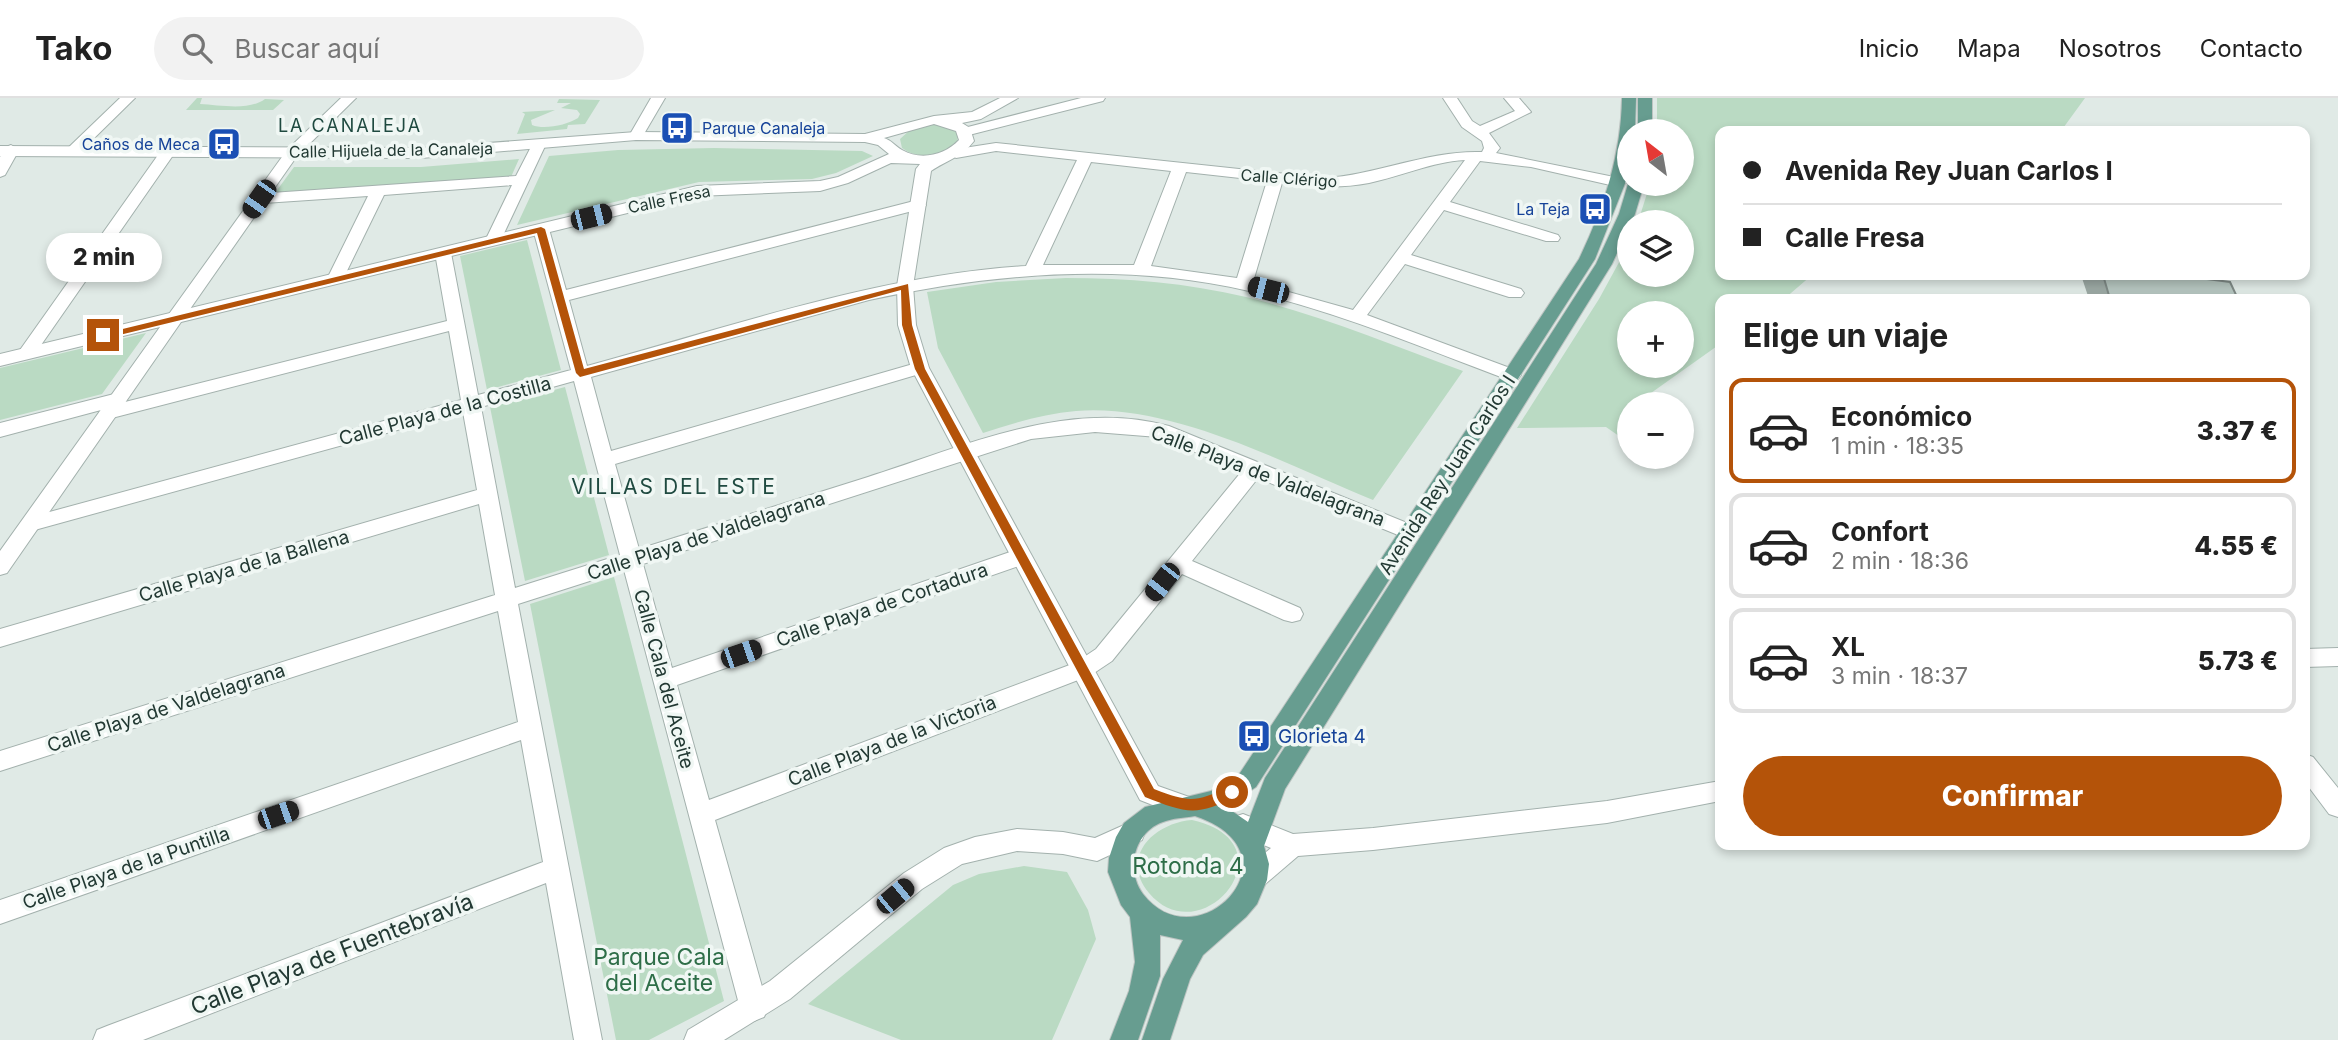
<!DOCTYPE html>
<html lang="es">
<head>
<meta charset="utf-8">
<style>
  body { margin:0; font-family:Inter,sans-serif; background:#f2f2f2; color:#222; height:100vh; display:flex; flex-direction:column; font-size:26px; white-space:nowrap }
  * { box-sizing:border-box; margin:0 }
  p { font-size:23px; color:#767676 }
  .icon { flex:none; width:38px; height:38px; fill:none; stroke:currentColor; stroke-width:2; stroke-linecap:round; stroke-linejoin:round }
  .map { position:relative; flex:1; overflow:hidden }
  .panel { position:absolute; left:1715px; top:196px; width:595px; height:556px; display:flex; flex-direction:column; background:#fff; border-radius:14px; box-shadow:0 4px 10px #0003 }
  .panel>* { flex:none }
  .banner { position:absolute; left:1715px; top:28px; width:595px; height:154px; border-radius:14px; box-shadow:0 4px 10px #0003; display:grid; align-content:center; height:154px; padding:0 28px; background:#fff }
  .needle { width:46px; rotate:329deg }
  .fabs { position:absolute; left:1617px; top:21px; display:grid; gap:14px }
  .fabs a { display:grid; place-items:center; width:77px; height:77px; border-radius:50%; background:#fff; box-shadow:0 4px 10px #0003; font-size:35px }
  .end { position:absolute; width:32px; height:32px; margin:-16px; border:9px solid #b45309; background:#fff; box-shadow:0 0 0 4px #fff }
  .from { border-radius:50% }
  .bubble { position:absolute; height:49px; border-radius:24px; background:#fff; box-shadow:0 4px 10px #0003; font-size:23px; font-weight:800; line-height:49px; text-align:center }
  .car { position:absolute; width:21px; height:42px; margin:-21px -10px; border-radius:9px; box-shadow:0 0 5px 2px #0007; background:linear-gradient(#222 24%,#8ab4d8 0 40%,#222 0 76%,#8ab4d8 0 86%,#222 0) }
  .banner b { display:flex; align-items:center; gap:24px; height:66px; font-size:26px }
  .banner b+b { border-top:2px solid #e0e0e0 }
  .banner i { width:18px; height:18px; background:#222 }
  ul { padding:0; list-style:none }
  li { display:flex; align-items:center; gap:21px; height:105px; margin:0 14px 10px; padding:0 14px; border:4px solid #e0e0e0; border-radius:14px }
  li div { flex:1 }
  li b { display:block; font-size:26px }
  li em { font-style:normal; font-weight:800 }
  li.current { border-color:#b45309 }
  li>.icon { width:63px; height:63px; stroke-width:1.5 }
  h2 { padding:0 28px; font-size:32px; line-height:84px }
  .action { display:flex; gap:14px; margin-top:auto; padding:14px 28px }
  .action a { flex:1; height:80px; border-radius:42px; background:#b45309; color:#fff; font-size:28px; font-weight:800; line-height:80px; text-align:center }
  header { display:flex; align-items:center; gap:42px; box-sizing:border-box; height:98px; padding:0 35px; background:#fff; border-bottom:2px solid #e0e0e0 }
  header strong { font-size:33px }
  nav { display:flex; gap:38px; margin-inline-start:auto; font-size:24px }
  .search { width:490px; height:63px; background:#f2f2f2; display:flex; align-items:center; gap:18px; box-sizing:border-box; padding:0 24px; border-radius:38px; color:#767676; font-size:26px }
  .map>svg:first-child { display:block }
</style>
</head>
<body>
<header>
<strong>Tako</strong>
<div class="search"><svg class="icon" aria-label="search" viewBox="0 0 24 24"><circle cx="10" cy="10" r="6"/><path d="M15 15l6 6"/></svg>Buscar aquí</div>
<nav><a>Inicio</a><a>Mapa</a><a>Nosotros</a><a>Contacto</a></nav>
</header>
<div class="map">
<svg width="2338" height="942" viewBox="0 0 2338 942">
  <rect width="100%" height="100%" fill="#e0eae6"/>
  <path fill="#badac3" fill-rule="evenodd" d="M 197,0 L 202,0 L 200,6 C 220,7 249,13 265,1 L 284,2 L 273,12 L 186,12 Z
    M 1657,0 L 2085,0 L 2061,33 L 1918,33 L 1875,29 L 1874,33 L 1720,33 L 1720,177 L 1812,177 L 1784,201 L 1720,201 L 1720,246 L 1651,295 L 1659,306 L 1629,306 L 1629,345 L 1606,329 L 1517,330 L 1599,201 L 1629,146 L 1629,177 L 1682,177 L 1682,124 L 1638,124 L 1650,86 L 1682,86 L 1682,33 L 1657,33 ZM 1629,215 L 1682,215 L 1682,268 L 1629,268 Z
    M 559,1 L 600,2 L 585,26 L 568,27 L 567,31 L 517,36 L 525,16 L 522,14 L 555,12 L 531,22 L 532,27 C 544,32 567,27 578,20 L 580,16 L 577,12 L 561,10 L 571,5 L 557,5 Z
    M 937,26 L 954,32 L 958,36 L 957,47 C 942,59 918,62 902,50 L 900,41 L 910,32 Z
    M 714,50 L 862,53 L 873,58 L 836,75 L 812,81 L 699,84 L 517,127 L 549,58 L 618,52 Z
    M 519,61 L 511,79 L 275,95 L 294,69 L 421,69 Z
    M 527,142 L 561,272 L 487,292 L 460,158 Z
    M 1066,180 C 1127,180 1187,185 1246,199 C 1320,217 1392,247 1463,273 L 1373,402 C 1285,366 1172,305 1076,313 C 1044,316 1013,325 983,335 L 938,250 L 927,194 L 996,184 Z
    M 146,235 L 102,296 L 0,322 L 0,270 Z
    M 565,289 L 609,457 L 525,483 L 490,309 Z
    M 614,479 L 724,903 L 649,942 L 616,942 L 530,506 Z
    M 1192,722 C 1295,745 1202,858 1149,795 C 1119,759 1154,725 1192,722 Z
    M 1024,768 L 1067,774 L 1088,812 L 1096,841 L 1052,942 L 901,942 L 808,906 L 953,787 L 979,776 Z"/>
  <g fill="none" stroke-linecap="round" stroke-linejoin="round">
    <defs>
      <path id="minor" d="M 120,0 L 135,0 L 79,55 L 69,55 L 66,52 L 69,49 Z
        M 341,0 L 356,0 L 297,58 L 271,95 L 516,78 L 534,43 L 544,43 L 546,46 L 499,146 L 487,146 L 485,143 L 512,87 L 384,97 L 343,181 L 335,186 L 327,181 L 368,98 L 264,105 L 181,224 L 169,224 L 166,220 L 169,216 L 287,52 Z
        M 651,0 L 665,0 L 641,41 L 631,41 L 629,38 Z
        M 1081,0 L 1105,0 L 1103,3 L 965,38 L 958,34 L 960,31 Z
        M 1443,0 L 1457,0 L 1472,23 L 1480,28 L 1515,13 L 1504,0 L 1519,0 L 1531,14 L 1489,35 L 1500,50 L 1496,55 L 1624,81 L 1627,84 L 1619,89 L 1531,69 L 1480,63 L 1450,104 L 1558,137 L 1560,140 L 1558,143 L 1546,143 L 1444,112 L 1411,157 L 1521,191 L 1524,195 L 1521,199 L 1509,199 L 1405,166 L 1367,217 L 1518,273 L 1521,277 L 1518,281 L 1506,281 C 1421,249 1338,214 1249,193 C 1124,164 994,175 869,202 L 591,279 L 611,353 L 920,264 L 929,270 L 926,274 L 615,366 L 639,451 C 715,427 792,403 868,379 C 962,349 1068,300 1169,328 L 1417,429 L 1420,434 L 1417,439 L 1410,442 L 1403,439 L 1258,380 L 1192,463 L 1300,510 L 1303,516 L 1300,522 L 1292,524 L 1284,522 L 1182,476 L 1112,563 L 1091,577 L 715,722 L 768,910 L 764,919 L 754,923 L 744,919 L 740,910 L 624,472 L 518,506 L 602,942 L 574,942 L 546,785 L 143,942 L 93,942 L 97,932 L 107,928 L 543,764 L 521,642 L 0,826 L 0,802 L 518,624 L 498,513 L 0,673 L 0,653 L 495,497 L 479,406 L 0,549 L 0,531 L 477,392 L 463,314 L 31,433 L 24,431 L 21,426 L 24,421 L 31,419 L 461,302 L 449,233 L 108,321 L 101,319 L 99,315 L 101,312 L 0,339 L 0,325 L 118,295 L 125,297 L 127,301 L 125,304 L 447,223 L 435,155 L 443,150 L 451,155 L 478,297 L 571,272 L 533,131 L 535,128 L 547,128 L 549,131 L 566,192 L 918,102 L 926,107 L 924,110 L 569,202 L 587,268 C 730,229 878,177 1026,168 L 1077,62 L 996,53 L 956,60 L 948,55 L 951,52 L 996,45 L 1323,80 C 1378,77 1427,52 1482,54 L 1484,50 L 1482,43 L 1462,29 ZM 1465,62 L 1353,212 L 1253,184 L 1282,85 C 1311,88 1339,91 1369,85 C 1402,78 1431,64 1465,62 ZM 1091,64 L 1171,73 L 1134,167 L 1043,167 ZM 1186,74 L 1267,83 L 1237,180 L 1151,168 ZM 574,283 L 620,457 L 515,490 L 481,309 ZM 1095,334 L 1158,339 L 1242,373 L 1096,551 L 1075,565 L 709,702 L 677,587 L 1027,465 L 1030,459 L 1027,453 L 1020,451 L 1013,453 L 672,570 L 643,466 L 1031,341 Z
        M 11,47 L 19,52 L 5,77 L 0,79 L 0,59 L 6,49 Z
        M 168,48 L 176,53 L 32,260 L 20,260 L 17,256 L 20,252 L 163,50 Z
        M 2338,550 L 2338,568 L 2305,569 L 2305,551 Z
        M 2305,656 L 2313,659 L 2338,690 L 2338,719 L 2329,716 L 2305,684 Z
        M 1720,683 L 1720,703 L 1607,725 L 1373,752 L 1298,758 L 1264,787 L 1255,791 L 1246,787 L 1242,779 L 1246,771 L 1271,750 L 1234,735 L 1231,727 L 1234,719 L 1243,716 L 1293,736 L 1373,730 L 1607,703 Z"/>
      <path id="tertiary" d="M 1000,0 L 1018,0 L 981,21 L 962,25 L 970,30 L 974,43 C 962,59 947,62 931,73 L 913,188 L 916,227 L 929,270 L 1158,688 L 1192,700 L 1195,708 L 1192,716 L 1183,719 L 1140,702 L 911,270 L 898,227 L 897,188 L 916,71 L 920,66 L 891,65 L 848,85 L 820,93 L 697,98 L 181,224 L 7,475 L 0,477 L 0,453 L 160,229 L 0,268 L 0,256 L 697,88 L 820,83 L 838,79 L 889,56 L 878,47 L 865,44 L 636,42 L 421,60 L 0,58 L 0,48 L 421,50 L 636,34 L 865,36 L 934,18 L 972,14 ZM 934,26 L 956,33 L 959,42 C 945,57 921,63 902,52 C 895,48 891,42 884,40 Z
        M 1133,723 L 1142,726 L 1145,734 L 1142,742 L 1097,763 L 1063,756 L 1017,753 L 962,766 L 922,791 L 790,901 L 724,942 L 684,942 L 688,932 L 770,883 L 904,775 L 944,750 L 975,739 L 1017,731 L 1063,734 L 1095,740 Z"/>
      <path id="primary" d="M 1622,0 L 1636,0 L 1635,33 L 1629,33 L 1629,71 L 1626,83 L 1595,161 L 1256,689 L 1226,709 L 1248,724 L 1265,680 L 1596,166 L 1619,116 L 1628,86 L 1644,86 L 1635,116 L 1612,166 L 1285,691 L 1264,748 L 1269,766 L 1267,782 L 1257,806 L 1246,819 L 1203,857 L 1190,881 L 1170,942 L 1142,942 L 1163,881 L 1183,842 L 1160,837 L 1160,878 L 1138,942 L 1110,942 L 1129,893 L 1135,864 L 1130,819 L 1121,807 L 1108,774 L 1109,760 L 1116,739 L 1124,725 L 1145,709 L 1211,693 L 1240,675 L 1579,161 C 1604,109 1621,58 1622,0 ZM 1195,718 C 1305,755 1198,867 1143,796 C 1125,772 1134,734 1163,724 C 1173,720 1184,720 1195,718 Z
        M 1638,0 L 1652,0 L 1652,33 L 1638,33 Z"/>
    </defs>
    <use href="#minor" stroke="#a3b1ad" stroke-width="2"/>
    <use href="#tertiary" stroke="#a3b1ad" stroke-width="2"/>
    <use href="#primary" stroke="#bdc4c2" stroke-width="2"/>
    <use href="#minor" fill="#fff" fill-rule="evenodd"/>
    <use href="#tertiary" fill="#fff" fill-rule="evenodd"/>
    <use href="#primary" fill="#679d90" fill-rule="evenodd"/>
  </g>
  <path fill="#9ca9a4" d="M 2084,177 L 2192,177 L 2192,179 L 2238,201 L 2089,201 L 2082,180 Z"/>
  <path fill="#b5c5bf" stroke="#7f8a86" stroke-width="2" d="M 2103,177 L 2192,177 L 2192,179 L 2230,184 L 2238,201 L 2110,201 Z"/>
  <path fill="#b45309" d="M 541,129 L 545,131 L 584,271 L 908,186 L 912,227 L 925,271 L 1154,691 C 1193,706 1194,703 1232,689 L 1237,690 L 1237,698 C 1196,719 1186,715 1145,699 L 915,271 L 902,227 L 901,192 L 580,279 L 576,275 L 537,135 L 103,241 L 98,237 Z"/>
  <defs>
    <symbol id="bus-square" viewBox="-11 -11 22 22"><rect x="-9" y="-9" width="18" height="18" rx="4" fill="#1a4fb4" stroke="#f0f7f4"/><path d="M-5-6H5V4H4V6H2V4H-2V6H-4V4H-5ZM-3.5-4V0h7V-4ZM-3.5 1.2v1.5H-2V1.2ZM2 1.2v1.5H3.5V1.2Z" fill="#fff"/></symbol>
  </defs>
  <g fill-rule="evenodd">
    <use href="#bus-square" x="658" y="11" width="38" height="38"/>
    <use href="#bus-square" x="205" y="27" width="38" height="38"/>
    <use href="#bus-square" x="1576" y="92" width="38" height="38"/>
    <use href="#bus-square" x="1235" y="619" width="38" height="38"/>
  </g>
  <g text-anchor="middle" dominant-baseline="central" stroke-width="7" stroke-linejoin="round" paint-order="stroke">
    <g font-size="16" fill="#164399" stroke="#f0f7f4" text-anchor="end">
      <text x="702" y="30" text-anchor="start">Parque Canaleja</text>
      <text x="200" y="46">Caños de Meca</text>
      <text x="1570" y="111">La Teja</text>
    </g>
    <g font-size="16" fill="#223933" stroke="#f0f7f4">
      <text transform="translate(391 52) rotate(-1)">Calle Hijuela de la Canaleja</text>
      <text transform="translate(1289 80) rotate(4)">Calle Clérigo</text>
      <text transform="translate(669 101) rotate(-12)">Calle Fresa</text>
    </g>
    <g font-size="18" letter-spacing="2" fill="#1f4a40" stroke="#f0f7f4">
      <text x="350" y="27">LA CANALEJA</text>
    </g>
    <g font-size="19" fill="#223933" stroke="#f0f7f4">
      <text transform="translate(445 313) rotate(-15)">Calle Playa de la Costilla</text>
      <text transform="translate(1447 377) rotate(-57)">Avenida Rey Juan Carlos I</text>
      <text transform="translate(1268 378) rotate(21)">Calle Playa de Valdelagrana</text>
      <text transform="translate(706 438) rotate(-18)">Calle Playa de Valdelagrana</text>
      <text transform="translate(244 468) rotate(-16)">Calle Playa de la Ballena</text>
      <text transform="translate(882 507) rotate(-19)">Calle Playa de Cortadura</text>
      <text transform="translate(664 581) rotate(75)">Calle Cala del Aceite</text>
      <text transform="translate(166 610) rotate(-18)">Calle Playa de Valdelagrana</text>
      <text transform="translate(892 643) rotate(-21)">Calle Playa de la Victoria</text>
      <text transform="translate(126 770) rotate(-19)">Calle Playa de la Puntilla</text>
    </g>
    <g font-size="19" fill="#164399" stroke="#f0f7f4" text-anchor="start">
      <text x="1278" y="638">Glorieta 4</text>
    </g>
    <g font-size="21" letter-spacing="2" fill="#1f4a40" stroke="#f0f7f4">
      <text x="674" y="388">VILLAS DEL ESTE</text>
    </g>
    <g font-size="23" fill="#2e6e48" stroke="#f0f7f4">
      <text x="1188" y="768">Rotonda 4</text>
      <text x="659" y="859">Parque Cala<tspan x="659" dy="26">del Aceite</tspan></text>
    </g>
    <g font-size="23" fill="#223933" stroke="#f0f7f4">
      <text transform="translate(332 856) rotate(-21)">Calle Playa de Fuentebravía</text>
    </g>
  </g>
</svg>
<div class="fabs">
<a><svg class="needle" viewBox="-14 -14 28 28"><path d="M0-13l5 13h-10z" fill="#e53935"/><path d="M0 13l5-13h-10z" fill="#767676"/></svg></a>
<a><svg class="icon" aria-label="layers" viewBox="0 0 24 24"><path d="M12 4l9 5-9 5-9-5zM3 14l9 5 9-5"/></svg></a>
<a>+</a>
<a>−</a>
</div>
<i class="end from" style="left:1232px;top:694px"></i>
<i class="end" style="left:103px;top:237px"></i>
<div class="bubble" style="left:46px;top:135px;width:116px">2 min</div>
<i class="car" style="left:259px;top:101px;rotate:215deg"></i>
<i class="car" style="left:591px;top:119px;rotate:76deg"></i>
<i class="car" style="left:1268px;top:192px;rotate:284deg"></i>
<i class="car" style="left:1162px;top:484px;rotate:218deg"></i>
<i class="car" style="left:741px;top:556px;rotate:71deg"></i>
<i class="car" style="left:278px;top:717px;rotate:71deg"></i>
<i class="car" style="left:895px;top:798px;rotate:50deg"></i>
<div class="banner">
<b><i class="from"></i>Avenida Rey Juan Carlos I</b>
<b><i></i>Calle Fresa</b>
</div>
<section class="panel">
<h2>Elige un viaje</h2>
<ul>
<li class="current"><svg class="icon" aria-label="car" viewBox="0 0 24 24"><path d="M5 17H2v-5l4-1 3-4h7l3 4 3 1v5h-3M9 17h6M6 11h13"/><circle cx="7" cy="17" r="2"/><circle cx="17" cy="17" r="2"/></svg><div><b>Económico</b><p>1 min · 18:35</p></div><em>3.37 €</em></li>
<li><svg class="icon" aria-label="car" viewBox="0 0 24 24"><path d="M5 17H2v-5l4-1 3-4h7l3 4 3 1v5h-3M9 17h6M6 11h13"/><circle cx="7" cy="17" r="2"/><circle cx="17" cy="17" r="2"/></svg><div><b>Confort</b><p>2 min · 18:36</p></div><em>4.55 €</em></li>
<li><svg class="icon" aria-label="car" viewBox="0 0 24 24"><path d="M5 17H2v-5l4-1 3-4h7l3 4 3 1v5h-3M9 17h6M6 11h13"/><circle cx="7" cy="17" r="2"/><circle cx="17" cy="17" r="2"/></svg><div><b>XL</b><p>3 min · 18:37</p></div><em>5.73 €</em></li>
</ul>
<div class="action"><a>Confirmar</a></div>
</section>
</div>
</body>
</html>
